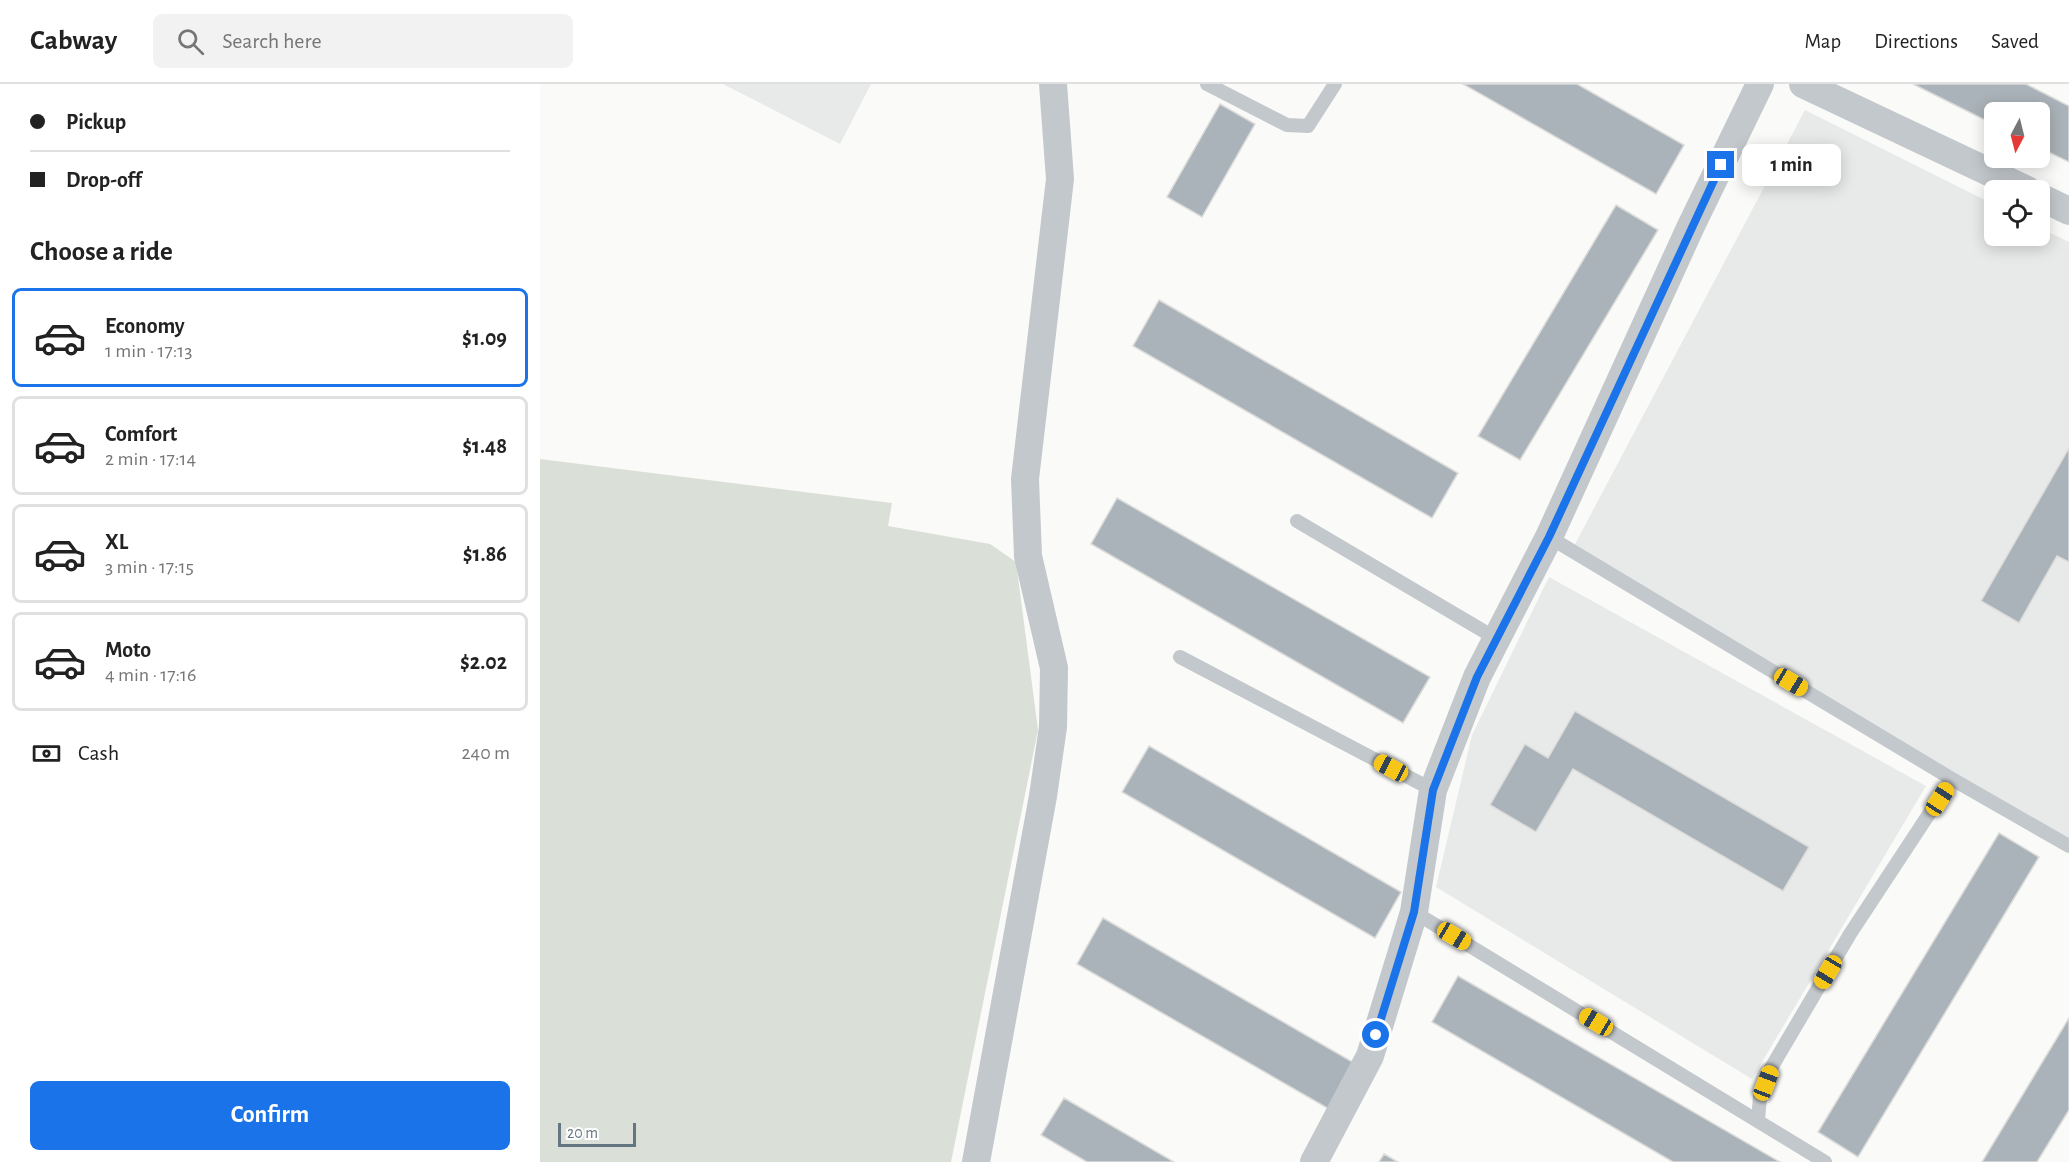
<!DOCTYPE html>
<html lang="en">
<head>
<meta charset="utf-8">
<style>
  body { margin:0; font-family:"Alegreya Sans",sans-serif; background:#f2f2f2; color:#222; height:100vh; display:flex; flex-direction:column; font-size:22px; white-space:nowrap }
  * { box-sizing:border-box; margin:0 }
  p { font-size:20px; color:#767676 }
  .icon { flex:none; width:33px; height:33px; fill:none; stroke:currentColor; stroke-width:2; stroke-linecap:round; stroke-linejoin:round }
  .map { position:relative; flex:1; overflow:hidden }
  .drawer { display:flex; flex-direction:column; background:#fff; width:540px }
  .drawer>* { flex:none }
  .top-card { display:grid; align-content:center; height:132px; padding:0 30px; background:#fff }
  .needle { width:39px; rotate:187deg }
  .fabs { position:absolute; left:1444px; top:18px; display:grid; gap:12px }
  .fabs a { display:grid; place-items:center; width:66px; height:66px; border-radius:9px; background:#fff; box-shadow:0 3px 15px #0003; font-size:30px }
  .scale { position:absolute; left:18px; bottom:15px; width:78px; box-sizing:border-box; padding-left:6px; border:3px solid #657683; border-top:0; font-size:16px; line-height:21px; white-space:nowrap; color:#657683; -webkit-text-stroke:4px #fff; paint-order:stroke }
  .end { position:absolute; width:27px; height:27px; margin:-14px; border:8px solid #1a73e8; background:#fff; box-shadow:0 0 0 3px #fff }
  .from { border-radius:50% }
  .bubble { position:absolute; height:42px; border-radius:9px; background:#fff; box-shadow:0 3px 15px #0003; font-size:20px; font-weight:600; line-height:42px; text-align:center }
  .car { position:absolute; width:18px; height:36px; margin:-18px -9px; border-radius:8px; box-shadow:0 0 4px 2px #0007; background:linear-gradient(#f5c518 24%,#345 0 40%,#f5c518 0 76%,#345 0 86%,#f5c518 0) }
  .top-card b { display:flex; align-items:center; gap:21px; height:57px; font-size:22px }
  .top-card b+b { border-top:2px solid #e0e0e0 }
  .top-card i { width:15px; height:15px; background:#222 }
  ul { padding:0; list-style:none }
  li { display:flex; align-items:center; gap:18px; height:99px; margin:0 12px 9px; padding:0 18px; border:3px solid #e0e0e0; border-radius:9px }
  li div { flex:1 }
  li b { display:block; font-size:22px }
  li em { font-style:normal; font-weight:600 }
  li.current { border-color:#1a73e8 }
  li>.icon { width:54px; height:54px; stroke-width:1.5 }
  h2 { padding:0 30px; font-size:27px; line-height:72px }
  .pay { display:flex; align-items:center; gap:15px; height:66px; padding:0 30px; font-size:22px }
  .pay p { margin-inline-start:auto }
  .action { display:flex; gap:12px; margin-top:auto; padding:12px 30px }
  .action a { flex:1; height:69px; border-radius:9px; background:#1a73e8; color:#fff; font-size:24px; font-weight:600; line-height:69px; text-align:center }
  header { display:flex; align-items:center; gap:36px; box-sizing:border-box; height:84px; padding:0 30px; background:#fff; border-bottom:2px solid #e0e0e0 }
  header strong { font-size:28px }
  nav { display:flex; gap:33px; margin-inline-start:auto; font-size:21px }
  .search { width:420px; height:54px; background:#f2f2f2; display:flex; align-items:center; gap:15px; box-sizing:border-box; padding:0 21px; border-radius:9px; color:#767676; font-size:22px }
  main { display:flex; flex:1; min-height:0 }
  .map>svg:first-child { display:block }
</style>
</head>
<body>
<header>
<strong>Cabway</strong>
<div class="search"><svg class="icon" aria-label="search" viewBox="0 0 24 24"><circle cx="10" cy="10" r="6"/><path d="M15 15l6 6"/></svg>Search here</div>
<nav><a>Map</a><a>Directions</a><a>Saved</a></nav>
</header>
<main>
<section class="drawer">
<div class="top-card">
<b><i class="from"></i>Pickup</b>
<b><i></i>Drop-off</b>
</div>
<h2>Choose a ride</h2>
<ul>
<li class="current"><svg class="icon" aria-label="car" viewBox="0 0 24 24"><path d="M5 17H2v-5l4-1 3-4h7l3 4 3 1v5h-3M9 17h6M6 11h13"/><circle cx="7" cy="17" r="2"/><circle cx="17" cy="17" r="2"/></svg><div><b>Economy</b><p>1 min · 17:13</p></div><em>$1.09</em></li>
<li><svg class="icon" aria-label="car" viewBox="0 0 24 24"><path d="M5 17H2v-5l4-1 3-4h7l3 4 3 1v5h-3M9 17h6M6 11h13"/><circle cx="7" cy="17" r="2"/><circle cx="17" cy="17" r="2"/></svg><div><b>Comfort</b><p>2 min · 17:14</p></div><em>$1.48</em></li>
<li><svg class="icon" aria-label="car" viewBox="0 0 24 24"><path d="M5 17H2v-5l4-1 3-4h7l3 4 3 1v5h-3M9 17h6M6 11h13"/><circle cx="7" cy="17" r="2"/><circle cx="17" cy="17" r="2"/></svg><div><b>XL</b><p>3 min · 17:15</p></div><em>$1.86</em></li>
<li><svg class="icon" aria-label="car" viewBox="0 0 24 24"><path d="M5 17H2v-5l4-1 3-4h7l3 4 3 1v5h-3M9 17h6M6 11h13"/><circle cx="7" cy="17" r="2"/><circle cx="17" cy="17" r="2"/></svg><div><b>Moto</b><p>4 min · 17:16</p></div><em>$2.02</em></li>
</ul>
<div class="pay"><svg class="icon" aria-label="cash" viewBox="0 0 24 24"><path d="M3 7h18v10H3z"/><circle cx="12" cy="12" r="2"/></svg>Cash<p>240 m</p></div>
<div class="action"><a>Confirm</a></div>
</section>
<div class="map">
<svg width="1529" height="1078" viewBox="0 0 1529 1078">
  <rect width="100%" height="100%" fill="#fafaf8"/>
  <path fill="#e8e9e9" d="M 183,0 L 331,0 L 300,60 Z
    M 1265,26 L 1455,121 L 1455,152 L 1500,152 L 1500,144 L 1529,158 L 1529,757 L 1033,464 Z
    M 1009,493 L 1386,702 L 1212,995 L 896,803 L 932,651 Z"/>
  <path fill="#dadfd7" d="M 0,375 L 352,419 L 348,442 L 450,460 L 476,478 L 498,646 L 411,1078 L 0,1078 Z"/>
  <path fill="#aab3b9" stroke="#dcdcda" stroke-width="1.5" d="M 923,0 L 1037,0 L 1144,61 L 1116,110 Z
    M 1373,0 L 1486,0 L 1529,22 L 1529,78 L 1500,64 L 1500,28 L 1455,28 L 1455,41 Z
    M 680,20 L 715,40 L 662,133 L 627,113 Z
    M 1076,121 L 1118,146 L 980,376 L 938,352 Z
    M 619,216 L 918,389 L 892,434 L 593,262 Z
    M 1529,364 L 1529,478 L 1517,472 L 1479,539 L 1441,517 Z
    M 577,414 L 890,593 L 863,639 L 551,460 Z
    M 1035,627 L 1269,763 L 1243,807 L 1033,685 L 996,748 L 950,721 L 985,660 L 1008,674 Z
    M 609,662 L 861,808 L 835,854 L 582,708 Z
    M 1459,749 L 1499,773 L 1318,1073 L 1278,1048 Z
    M 563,834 L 816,980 L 789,1025 L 537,880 Z
    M 918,892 L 1240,1078 L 1133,1078 L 892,938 Z
    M 1529,934 L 1529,1026 L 1497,1078 L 1442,1078 Z
    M 524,1014 L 634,1078 L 547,1078 L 501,1051 Z
    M 844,1070 L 858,1078 L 839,1078 Z"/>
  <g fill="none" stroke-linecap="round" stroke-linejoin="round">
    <path stroke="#c3c8cc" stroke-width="14" d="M 667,0 L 747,41 L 768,42 L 795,0
      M 757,437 L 957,555
      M 1009,453 L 1412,695 L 1529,762
      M 640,573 L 893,706
      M 874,828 L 1285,1078
      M 1218,1036 L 1220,1013 L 1231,984 L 1310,850 L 1412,695"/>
    <path stroke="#c3c8cc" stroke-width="28" d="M 1263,0 L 1487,106
      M 1500,113 L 1529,127
      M 436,1078 L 503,712 L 513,643 L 514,584 L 488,472 L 485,395 L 520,95 L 513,0
      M 774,1078 L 830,972 L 874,828 L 893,706 L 937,593 L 1009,453 L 1151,142 L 1220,0"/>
  </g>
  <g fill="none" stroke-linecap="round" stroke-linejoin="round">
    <path stroke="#1a73e8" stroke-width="8" d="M 836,951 L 874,828 L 893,706 L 937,593 L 1009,453 L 1181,81"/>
  </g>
</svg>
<div class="fabs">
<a><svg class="needle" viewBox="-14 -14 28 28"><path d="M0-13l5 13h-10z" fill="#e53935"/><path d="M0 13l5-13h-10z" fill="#767676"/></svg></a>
<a><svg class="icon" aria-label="locate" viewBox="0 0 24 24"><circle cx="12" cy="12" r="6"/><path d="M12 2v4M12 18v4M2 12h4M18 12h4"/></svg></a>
</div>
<div class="scale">20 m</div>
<i class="end from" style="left:836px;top:951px"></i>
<i class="end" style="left:1181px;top:81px"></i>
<div class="bubble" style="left:1202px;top:60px;width:99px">1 min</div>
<i class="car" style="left:1251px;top:598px;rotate:121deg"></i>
<i class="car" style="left:851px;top:684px;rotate:298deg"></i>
<i class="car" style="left:1400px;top:715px;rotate:33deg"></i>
<i class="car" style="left:914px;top:852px;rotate:121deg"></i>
<i class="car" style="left:1288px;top:888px;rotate:211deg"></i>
<i class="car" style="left:1056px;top:938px;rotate:301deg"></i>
<i class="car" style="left:1226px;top:999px;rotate:21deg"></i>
</div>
</main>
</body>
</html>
